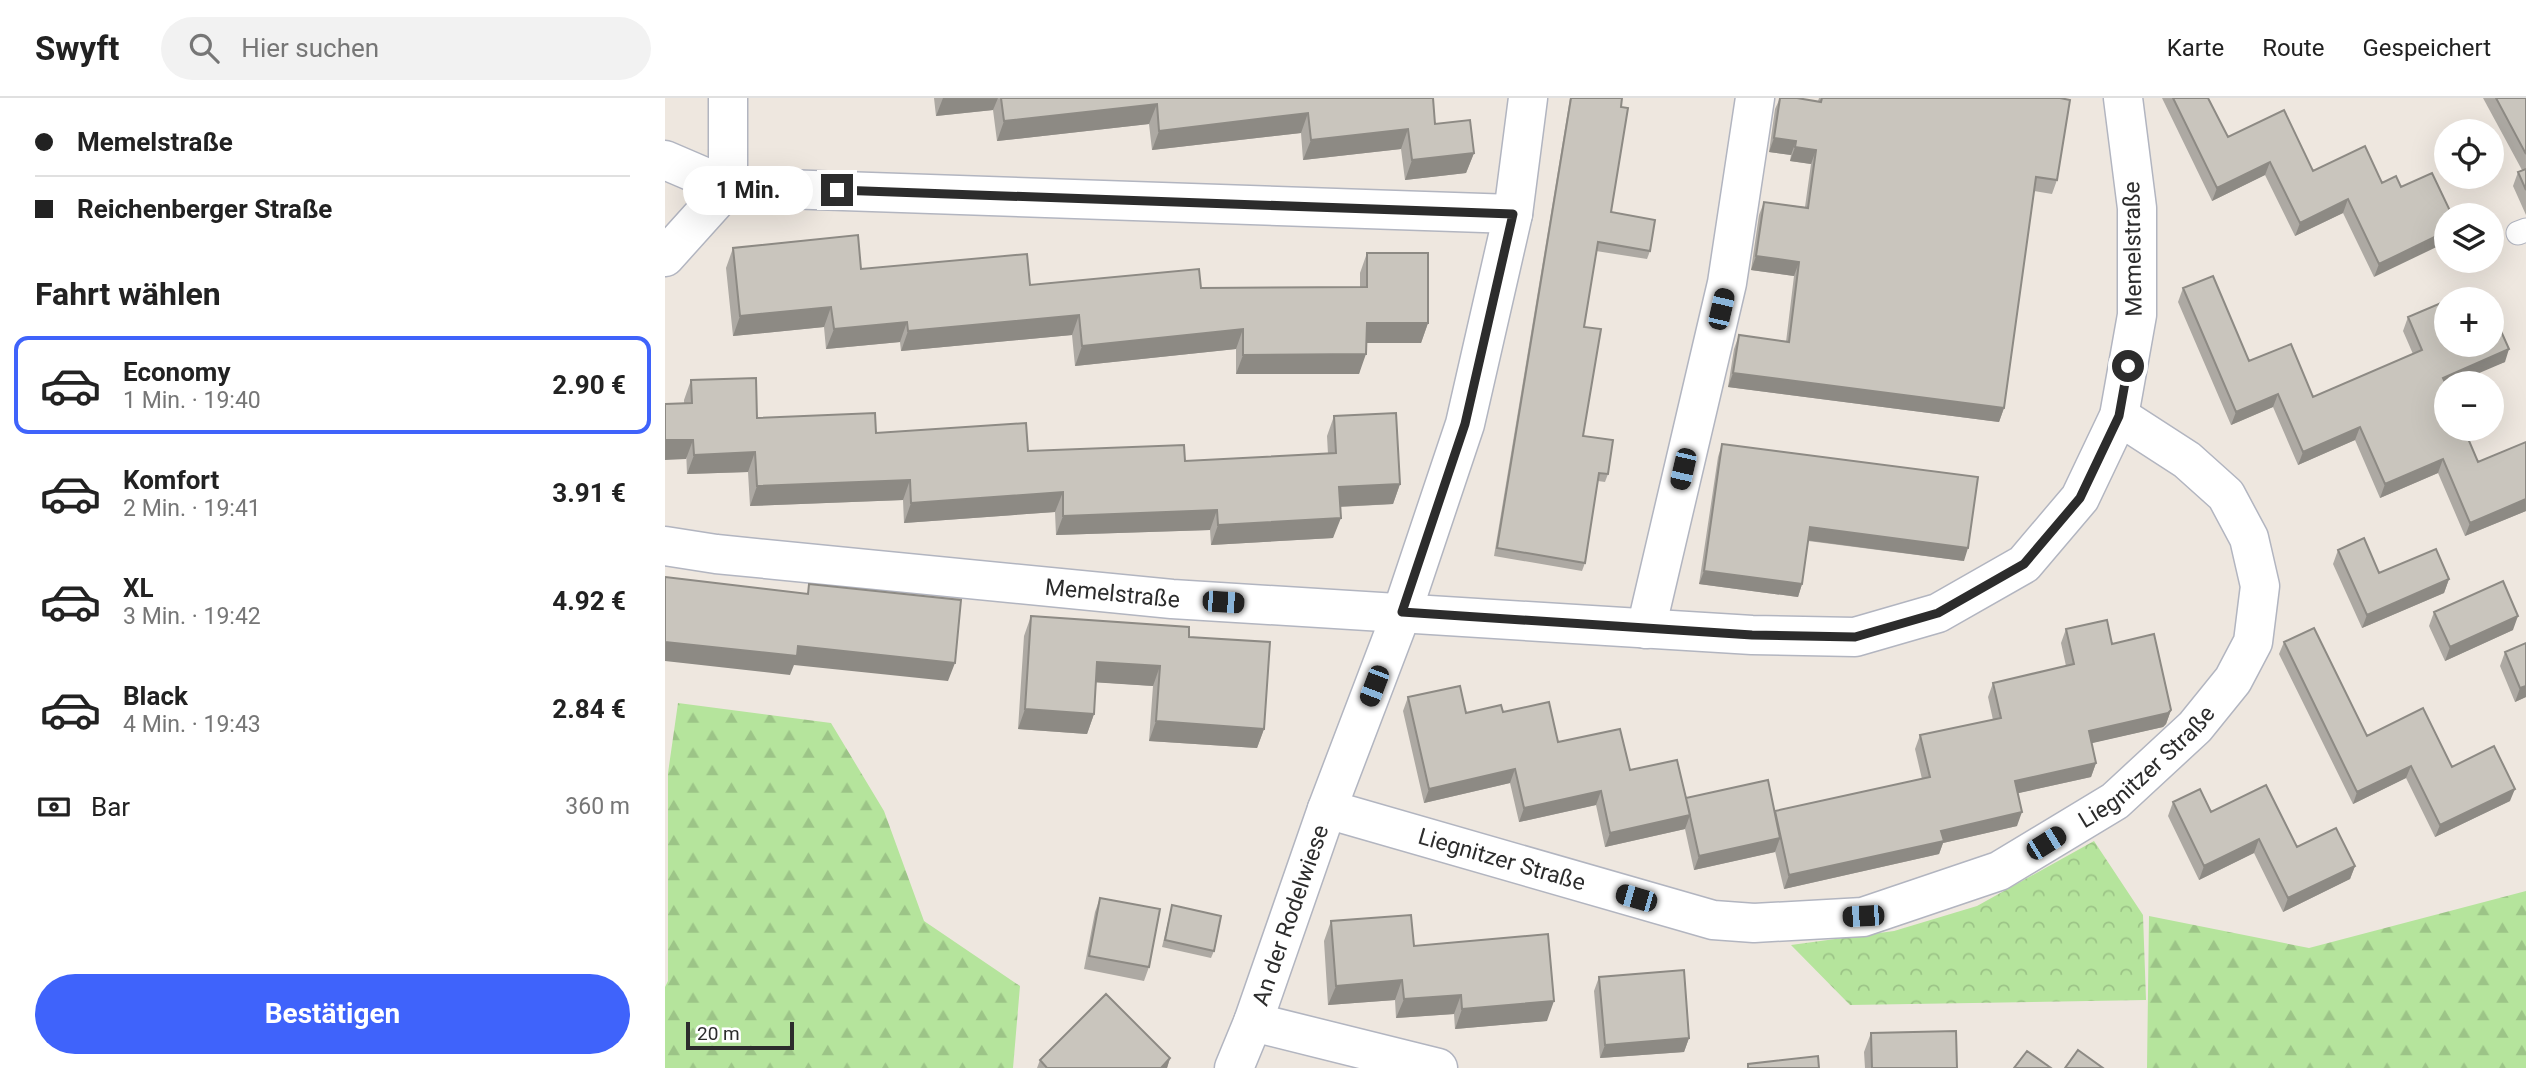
<!DOCTYPE html>
<html lang="de">
<head>
<meta charset="utf-8">
<style>
  body { margin:0; font-family:Roboto,sans-serif; background:#f2f2f2; color:#222; height:100vh; display:flex; flex-direction:column; font-size:26px; white-space:nowrap }
  * { box-sizing:border-box; margin:0 }
  p { font-size:23px; color:#767676 }
  .icon { flex:none; width:38px; height:38px; fill:none; stroke:currentColor; stroke-width:2; stroke-linecap:round; stroke-linejoin:round }
  .map { position:relative; flex:1; overflow:hidden }
  .side { display:flex; flex-direction:column; background:#fff; width:665px }
  .side>* { flex:none }
  .guide { display:grid; align-content:center; height:154px; padding:0 35px; background:#fff }
  .tools { position:absolute; left:1769px; top:21px; display:grid; gap:14px }
  .tools a { display:grid; place-items:center; width:70px; height:70px; border-radius:50%; background:#fff; box-shadow:0 7px 28px #0002; font-size:35px }
  .scale { position:absolute; left:21px; bottom:18px; width:108px; box-sizing:border-box; padding-left:7px; border:4px solid #2c2c2c; border-top:0; font-size:19px; line-height:24px; white-space:nowrap; color:#2c2c2c; -webkit-text-stroke:5px #fff; paint-order:stroke }
  .end { position:absolute; width:32px; height:32px; margin:-16px; border:9px solid #2c2c2c; background:#fff; box-shadow:0 0 0 4px #fff }
  .from { border-radius:50% }
  .bubble { position:absolute; height:49px; border-radius:24px; background:#fff; box-shadow:0 7px 28px #0002; font-size:23px; font-weight:700; line-height:49px; text-align:center }
  .car { position:absolute; width:21px; height:42px; margin:-21px -10px; border-radius:9px; box-shadow:0 0 5px 2px #0007; background:linear-gradient(#222 24%,#8ab4d8 0 40%,#222 0 76%,#8ab4d8 0 86%,#222 0) }
  .guide b { display:flex; align-items:center; gap:24px; height:66px; font-size:26px }
  .guide b+b { border-top:2px solid #e0e0e0 }
  .guide i { width:18px; height:18px; background:#222 }
  ul { padding:0; list-style:none }
  li { display:flex; align-items:center; gap:21px; height:98px; margin:0 14px 10px; padding:0 21px; border:4px solid transparent; border-radius:14px }
  li div { flex:1 }
  li b { display:block; font-size:26px }
  li em { font-style:normal; font-weight:700 }
  li.selected { border-color:#3f63fb }
  li>.icon { width:63px; height:63px; stroke-width:1.5 }
  h2 { padding:0 35px; font-size:32px; line-height:84px }
  .pay { display:flex; align-items:center; gap:18px; height:77px; padding:0 35px; font-size:26px }
  .pay p { margin-inline-start:auto }
  .action { display:flex; gap:14px; margin-top:auto; padding:14px 35px }
  .action a { flex:1; height:80px; border-radius:42px; background:#3f63fb; color:#fff; font-size:28px; font-weight:700; line-height:80px; text-align:center }
  header { display:flex; align-items:center; gap:42px; box-sizing:border-box; height:98px; padding:0 35px; background:#fff; border-bottom:2px solid #e0e0e0 }
  header strong { font-size:33px }
  nav { display:flex; gap:38px; margin-inline-start:auto; font-size:24px }
  .search { width:490px; height:63px; background:#f2f2f2; display:flex; align-items:center; gap:18px; box-sizing:border-box; padding:0 24px; border-radius:38px; color:#767676; font-size:26px }
  main { display:flex; flex:1; min-height:0 }
  .map>svg:first-child { display:block }
</style>
</head>
<body>
<header>
<strong>Swyft</strong>
<div class="search"><svg class="icon" aria-label="search" viewBox="0 0 24 24"><circle cx="10" cy="10" r="6"/><path d="M15 15l6 6"/></svg>Hier suchen</div>
<nav><a>Karte</a><a>Route</a><a>Gespeichert</a></nav>
</header>
<main>
<section class="side">
<div class="guide">
<b><i class="from"></i>Memelstraße</b>
<b><i></i>Reichenberger Straße</b>
</div>
<h2>Fahrt wählen</h2>
<ul>
<li class="selected"><svg class="icon" aria-label="car" viewBox="0 0 24 24"><path d="M5 17H2v-5l4-1 3-4h7l3 4 3 1v5h-3M9 17h6M6 11h13"/><circle cx="7" cy="17" r="2"/><circle cx="17" cy="17" r="2"/></svg><div><b>Economy</b><p>1 Min. · 19:40</p></div><em>2.90 €</em></li>
<li><svg class="icon" aria-label="car" viewBox="0 0 24 24"><path d="M5 17H2v-5l4-1 3-4h7l3 4 3 1v5h-3M9 17h6M6 11h13"/><circle cx="7" cy="17" r="2"/><circle cx="17" cy="17" r="2"/></svg><div><b>Komfort</b><p>2 Min. · 19:41</p></div><em>3.91 €</em></li>
<li><svg class="icon" aria-label="car" viewBox="0 0 24 24"><path d="M5 17H2v-5l4-1 3-4h7l3 4 3 1v5h-3M9 17h6M6 11h13"/><circle cx="7" cy="17" r="2"/><circle cx="17" cy="17" r="2"/></svg><div><b>XL</b><p>3 Min. · 19:42</p></div><em>4.92 €</em></li>
<li><svg class="icon" aria-label="car" viewBox="0 0 24 24"><path d="M5 17H2v-5l4-1 3-4h7l3 4 3 1v5h-3M9 17h6M6 11h13"/><circle cx="7" cy="17" r="2"/><circle cx="17" cy="17" r="2"/></svg><div><b>Black</b><p>4 Min. · 19:43</p></div><em>2.84 €</em></li>
</ul>
<div class="pay"><svg class="icon" aria-label="cash" viewBox="0 0 24 24"><path d="M3 7h18v10H3z"/><circle cx="12" cy="12" r="2"/></svg>Bar<p>360 m</p></div>
<div class="action"><a>Bestätigen</a></div>
</section>
<div class="map">
<svg width="1861" height="970" viewBox="0 0 1861 970">
  <defs>
    <pattern id="forest-firs" width="22" height="20" patternUnits="userSpaceOnUse" patternTransform="scale(1.75)"><rect width="22" height="20" fill="#b5e49c"/><path d="M5 1l3.5 6h-7zM16 11l3.5 6h-7z" fill="#9cc487"/></pattern>
    <pattern id="park-crowns" width="20" height="18" patternUnits="userSpaceOnUse" patternTransform="scale(1.75)"><rect width="20" height="18" fill="#b5e49c"/><path d="M2 6a3 3 0 1 1 6 0M12 15a3 3 0 1 1 6 0" fill="none" stroke="#9cc487"/></pattern>
  </defs>
  <rect width="100%" height="100%" fill="#eee7df"/>
  <path fill="url(#forest-firs)" d="M 13,605 L 166,625 L 219,713 L 259,823 L 355,888 L 348,970 L 0,970 L 0,889 L 3,883 L 3,675 Z
    M 1861,793 L 1861,970 L 1482,970 L 1484,818 L 1644,850 Z"/>
  <path fill="url(#park-crowns)" d="M 1429,743 L 1478,817 L 1481,902 L 1185,907 L 1126,847 L 1229,833 L 1312,808 Z"/>
  <g fill="none" stroke-linecap="round" stroke-linejoin="round">
    <defs>
      <path id="service" d="M 1853,135 L 1861,132"/>
      <g id="minor">
        <path d="M 0,62 L 63,89 L 848,116"/>
        <path d="M 0,159 L 63,89 L 63,0"/>
        <path id="s1" d="M 0,448 L 51,456 L 507,501 L 1087,537 L 1190,539 L 1273,515 L 1359,466 L 1415,400 L 1454,318 L 1472,217 L 1472,110 L 1458,0"/>
        <path d="M 981,531 L 1062,185 L 1090,0"/>
        <path id="s2" d="M 662,711 L 1048,822 L 1089,825 L 1198,819 L 1334,773 L 1450,703 L 1530,629 L 1568,582 L 1588,544 L 1595,488 L 1584,440 L 1561,397 L 1522,362 L 1454,318"/>
        <path d="M 588,924 L 773,970"/>
        <path id="s3" d="M 569,970 L 588,924 L 662,711 L 737,514 L 800,326 L 848,116 L 863,0"/>
      </g>
    </defs>
    <use href="#service" stroke="#b2b5c0" stroke-width="25"/>
    <use href="#minor" stroke="#b2b5c0" stroke-width="41"/>
    <use href="#service" stroke="#fff" stroke-width="23"/>
    <use href="#minor" stroke="#fff" stroke-width="38"/>
  </g>
  <path fill="#ada9a3" d="M 269,0 L 768,0 L 770,26 L 809,55 L 801,75 L 740,82 L 736,51 L 638,62 L 636,35 L 487,52 L 484,26 L 332,43 L 328,12 L 271,18 Z
    M 905,0 L 957,0 L 946,114 L 985,153 L 982,161 L 931,153 L 919,229 L 918,338 L 943,376 L 940,384 L 933,383 L 920,465 L 917,473 L 829,458 Z
    M 1115,0 L 1153,3 L 1154,0 L 1395,0 L 1392,82 L 1387,96 L 1369,93 L 1339,310 L 1334,324 L 1063,289 L 1069,251 L 1074,237 L 1121,244 L 1129,178 L 1086,172 L 1094,117 L 1099,104 L 1140,109 L 1146,66 L 1125,63 L 1126,57 L 1104,54 L 1110,11 Z
    M 1497,0 L 1543,0 L 1563,39 L 1648,73 L 1717,85 L 1736,89 L 1767,75 L 1709,179 L 1678,115 L 1630,138 L 1600,77 L 1547,103 Z
    M 1818,0 L 1861,0 L 1861,117 L 1848,88 L 1853,74 L 1857,72 Z
    M 68,150 L 196,171 L 365,187 L 536,190 L 695,189 L 695,175 L 702,155 L 763,225 L 756,245 L 701,245 L 694,276 L 571,276 L 571,251 L 410,268 L 407,237 L 236,253 L 235,244 L 161,251 L 159,229 L 68,238 L 61,170 Z
    M 1518,190 L 1584,263 L 1648,299 L 1748,256 L 1738,233 L 1743,219 L 1782,247 L 1840,264 L 1782,285 L 1782,331 L 1813,364 L 1861,344 L 1861,413 L 1800,438 L 1773,375 L 1715,400 L 1690,342 L 1633,367 L 1608,309 L 1566,327 L 1513,204 Z
    M 26,282 L 92,320 L 363,353 L 520,363 L 663,356 L 662,338 L 669,318 L 735,386 L 728,406 L 675,409 L 668,440 L 546,447 L 545,432 L 391,437 L 390,414 L 239,425 L 238,402 L 85,408 L 83,374 L 22,376 L 19,302 Z
    M 1057,346 L 1299,463 L 1143,443 L 1137,486 L 1133,499 L 1034,486 L 1053,359 Z
    M 1673,452 L 1714,475 L 1784,481 L 1779,495 L 1697,530 L 1668,466 Z
    M 1769,514 L 1848,532 L 1780,563 L 1764,528 Z
    M 366,518 L 524,539 L 599,631 L 592,650 L 484,643 L 488,588 L 431,584 L 429,616 L 422,636 L 353,631 L 359,538 Z
    M 1401,531 L 1447,546 L 1506,612 L 1501,626 L 1498,629 L 1426,645 L 1431,665 L 1426,679 L 1353,695 L 1352,728 L 1278,745 L 1274,756 L 1119,791 L 1110,753 L 1110,754 L 1029,772 L 1020,731 L 940,749 L 931,707 L 854,724 L 845,685 L 759,705 L 738,613 L 743,599 L 801,615 L 838,614 L 893,644 L 965,672 L 1021,700 L 1110,714 L 1257,681 L 1250,651 L 1255,637 L 1328,622 L 1323,599 L 1328,585 L 1401,568 L 1396,545 Z
    M 1619,544 L 1702,638 L 1787,669 L 1845,703 L 1770,739 L 1741,680 L 1688,706 L 1614,556 Z
    M 1861,545 L 1861,599 L 1850,604 L 1835,568 L 1840,554 Z
    M 1508,704 L 1632,749 L 1690,768 L 1685,781 L 1618,814 L 1589,755 L 1534,782 L 1503,718 Z
    M 435,800 L 484,869 L 479,883 L 419,871 L 430,814 Z
    M 507,807 L 549,853 L 546,860 L 497,849 Z
    M 666,823 L 749,848 L 882,923 L 790,931 L 789,916 L 731,920 L 730,902 L 663,907 L 659,843 Z
    M 934,879 L 1024,940 L 1019,954 L 935,960 L 929,893 Z
    M 1206,935 L 1292,970 L 1200,970 L 1199,954 Z
    M 505,960 L 502,970 L 372,970 L 375,962 Z"/>
  <path fill="#8d8a84" d="M 278,0 L 333,0 L 328,12 L 271,18 Z
    M 492,6 L 484,26 L 332,43 L 339,23 Z
    M 643,15 L 636,35 L 487,52 L 494,33 Z
    M 743,31 L 736,51 L 638,62 L 646,42 Z
    M 1109,40 L 1131,43 L 1126,57 L 1104,54 Z
    M 1130,49 L 1151,52 L 1146,66 L 1125,63 Z
    M 809,55 L 801,75 L 740,82 L 747,62 Z
    M 1605,64 L 1600,77 L 1547,103 L 1552,90 Z
    M 1683,101 L 1678,115 L 1630,138 L 1635,125 Z
    M 1782,133 L 1782,144 L 1709,179 L 1714,166 Z
    M 1091,158 L 1134,164 L 1129,178 L 1086,172 Z
    M 166,209 L 159,229 L 68,238 L 75,218 Z
    M 414,217 L 407,237 L 236,253 L 243,233 Z
    M 242,224 L 235,244 L 161,251 L 169,231 Z
    M 702,225 L 763,225 L 756,245 L 694,245 Z
    M 578,231 L 571,251 L 410,268 L 417,248 Z
    M 1844,251 L 1840,264 L 1791,285 L 1782,285 L 1782,290 L 1778,280 Z
    M 701,256 L 694,276 L 571,276 L 578,257 Z
    M 1068,275 L 1339,310 L 1334,324 L 1063,289 Z
    M 1613,296 L 1608,309 L 1566,327 L 1571,314 Z
    M 1695,329 L 1690,342 L 1633,367 L 1638,354 Z
    M 0,342 L 28,342 L 21,361 L 0,362 Z
    M 90,354 L 83,374 L 22,376 L 29,357 Z
    M 1778,361 L 1773,375 L 1715,400 L 1720,386 Z
    M 245,382 L 238,402 L 85,408 L 92,388 Z
    M 735,386 L 728,406 L 667,409 L 674,389 Z
    M 398,394 L 390,414 L 239,425 L 246,405 Z
    M 1861,401 L 1861,413 L 1800,438 L 1805,425 Z
    M 552,412 L 545,432 L 391,437 L 398,418 Z
    M 676,420 L 668,440 L 546,447 L 553,427 Z
    M 1145,429 L 1303,450 L 1299,463 L 1140,442 Z
    M 1039,473 L 1137,486 L 1133,499 L 1034,486 Z
    M 1784,481 L 1779,495 L 1697,530 L 1702,517 Z
    M 1853,518 L 1848,532 L 1780,563 L 1785,549 Z
    M 0,544 L 133,548 L 290,565 L 283,583 L 129,567 L 125,577 L 0,563 Z
    M 432,564 L 495,568 L 488,588 L 425,584 Z
    M 1861,588 L 1861,599 L 1850,604 L 1855,590 Z
    M 360,611 L 429,616 L 422,636 L 353,631 Z
    M 1506,612 L 1501,626 L 1498,629 L 1419,647 L 1424,633 Z
    M 491,623 L 599,631 L 592,650 L 484,643 Z
    M 1431,665 L 1426,679 L 1345,697 L 1350,683 Z
    M 1746,668 L 1741,680 L 1688,706 L 1692,694 Z
    M 850,671 L 845,685 L 759,705 L 764,691 Z
    M 1850,691 L 1845,703 L 1770,739 L 1775,727 Z
    M 936,693 L 931,707 L 854,724 L 859,710 Z
    M 1357,714 L 1352,728 L 1278,745 L 1274,756 L 1119,791 L 1124,777 L 1276,733 Z
    M 1025,717 L 1020,731 L 940,749 L 945,735 Z
    M 1115,740 L 1110,754 L 1029,772 L 1034,758 Z
    M 1594,741 L 1589,755 L 1534,782 L 1539,768 Z
    M 1690,768 L 1685,781 L 1618,814 L 1623,800 Z
    M 737,882 L 730,902 L 663,907 L 671,888 Z
    M 796,897 L 789,916 L 731,920 L 739,901 Z
    M 889,903 L 882,923 L 790,931 L 797,911 Z
    M 1024,940 L 1019,954 L 935,960 L 940,947 Z
    M 505,960 L 502,970 L 496,970 Z"/>
  <path fill="#c9c5bd" stroke="#8d8a84" stroke-width="2" d="M 336,0 L 768,0 L 770,26 L 805,22 L 809,55 L 747,62 L 743,31 L 646,42 L 643,15 L 494,33 L 492,6 L 339,23 Z
    M 906,0 L 957,0 L 956,9 L 963,10 L 946,114 L 990,122 L 985,153 L 933,144 L 919,229 L 936,231 L 918,338 L 948,342 L 943,376 L 934,375 L 920,465 L 832,450 Z
    M 1115,0 L 1132,0 L 1156,4 L 1157,0 L 1395,0 L 1405,2 L 1392,82 L 1371,79 L 1339,310 L 1068,275 L 1074,237 L 1124,244 L 1134,164 L 1091,158 L 1099,104 L 1143,110 L 1151,52 L 1130,49 L 1131,43 L 1109,40 Z
    M 1508,0 L 1543,0 L 1563,39 L 1619,12 L 1648,73 L 1700,48 L 1717,85 L 1731,78 L 1736,89 L 1767,75 L 1787,117 L 1782,117 L 1782,133 L 1714,166 L 1683,101 L 1635,125 L 1605,64 L 1552,90 Z
    M 1831,0 L 1861,0 L 1861,56 Z
    M 1861,71 L 1861,92 L 1853,74 Z
    M 193,137 L 196,171 L 362,156 L 365,187 L 534,171 L 536,190 L 702,189 L 702,155 L 763,155 L 763,225 L 702,225 L 701,256 L 578,257 L 578,231 L 417,248 L 414,217 L 243,233 L 242,224 L 169,231 L 166,209 L 75,218 L 68,150 Z
    M 1548,178 L 1584,263 L 1626,246 L 1648,299 L 1757,252 L 1743,219 L 1776,205 L 1782,216 L 1782,247 L 1827,247 L 1827,213 L 1844,251 L 1778,280 L 1782,289 L 1782,331 L 1799,331 L 1813,364 L 1861,344 L 1861,401 L 1805,425 L 1778,361 L 1720,386 L 1695,329 L 1638,354 L 1613,296 L 1571,314 L 1518,190 Z
    M 91,280 L 92,320 L 210,315 L 211,335 L 361,325 L 363,353 L 519,347 L 520,363 L 671,355 L 669,318 L 731,315 L 735,386 L 674,389 L 676,420 L 553,427 L 552,412 L 398,418 L 398,394 L 246,405 L 245,382 L 92,388 L 90,354 L 29,357 L 28,342 L 0,342 L 0,306 L 27,305 L 26,282 Z
    M 1057,346 L 1313,379 L 1303,450 L 1145,429 L 1137,486 L 1039,473 Z
    M 1699,440 L 1714,475 L 1771,451 L 1784,481 L 1702,517 L 1673,452 Z
    M 0,479 L 143,496 L 144,486 L 296,502 L 290,565 L 133,548 L 132,558 L 0,544 Z
    M 1838,483 L 1853,518 L 1785,549 L 1769,514 Z
    M 366,518 L 524,529 L 524,539 L 605,544 L 599,631 L 491,623 L 495,568 L 432,564 L 429,616 L 360,611 Z
    M 1442,522 L 1447,546 L 1489,536 L 1506,612 L 1503,615 L 1424,633 L 1431,665 L 1350,683 L 1357,714 L 1276,733 L 1279,743 L 1124,777 L 1110,713 L 1265,679 L 1255,637 L 1336,620 L 1328,585 L 1409,566 L 1401,531 Z
    M 1649,530 L 1702,638 L 1758,610 L 1787,669 L 1829,648 L 1850,691 L 1775,727 L 1746,668 L 1692,694 L 1619,544 Z
    M 1861,545 L 1861,588 L 1855,590 L 1840,554 Z
    M 795,588 L 801,615 L 836,607 L 838,614 L 884,604 L 893,644 L 955,631 L 965,672 L 1012,662 L 1025,717 L 945,735 L 936,693 L 859,710 L 850,671 L 764,691 L 743,599 Z
    M 1103,682 L 1115,740 L 1034,758 L 1021,700 Z
    M 1601,687 L 1632,749 L 1671,730 L 1690,768 L 1623,800 L 1594,741 L 1539,768 L 1508,704 L 1535,691 L 1546,714 Z
    M 435,800 L 495,811 L 484,869 L 424,858 Z
    M 507,807 L 556,818 L 549,853 L 500,842 Z
    M 746,817 L 749,848 L 883,836 L 889,903 L 797,911 L 796,897 L 739,901 L 737,882 L 671,888 L 666,823 Z
    M 1019,872 L 1024,940 L 940,947 L 934,879 Z
    M 441,896 L 505,960 L 496,970 L 382,970 L 375,962 Z
    M 1291,933 L 1292,970 L 1207,970 L 1206,935 Z
    M 1413,952 L 1438,970 L 1400,970 Z
    M 1362,953 L 1386,970 L 1349,970 Z
    M 1153,958 L 1154,970 L 1083,970 L 1083,966 Z"/>
  <g fill="none" stroke-linecap="round" stroke-linejoin="round">
    <path stroke="#2c2c2c" stroke-width="9" d="M 172,92 L 848,116 L 800,326 L 737,514 L 1087,537 L 1190,539 L 1273,515 L 1359,466 L 1415,400 L 1454,318 L 1463,268"/>
  </g>
  <g text-anchor="middle" dominant-baseline="central" stroke-width="6" stroke-linejoin="round" paint-order="stroke">
    <g font-size="23" fill="#2c2c2c" stroke="#fff">
      <text transform="translate(1468 151) rotate(-91)">Memelstraße</text>
      <text stroke="none"><textPath href="#s1" startOffset="450">Memelstraße</textPath></text>
      <text stroke="none"><textPath href="#s2" startOffset="877">Liegnitzer Straße</textPath></text>
      <text stroke="none"><textPath href="#s2" startOffset="182">Liegnitzer Straße</textPath></text>
      <text stroke="none"><textPath href="#s3" startOffset="163">An der Rodelwiese</textPath></text>
    </g>
  </g>
</svg>
<div class="tools">
<a><svg class="icon" aria-label="locate" viewBox="0 0 24 24"><circle cx="12" cy="12" r="6"/><path d="M12 2v4M12 18v4M2 12h4M18 12h4"/></svg></a>
<a><svg class="icon" aria-label="layers" viewBox="0 0 24 24"><path d="M12 4l9 5-9 5-9-5zM3 14l9 5 9-5"/></svg></a>
<a>+</a>
<a>−</a>
</div>
<div class="scale">20 m</div>
<i class="end from" style="left:1463px;top:268px"></i>
<i class="end" style="left:172px;top:92px"></i>
<div class="bubble" style="left:18px;top:68px;width:130px">1 Min.</div>
<i class="car" style="left:1056px;top:211px;rotate:13deg"></i>
<i class="car" style="left:1018px;top:371px;rotate:193deg"></i>
<i class="car" style="left:558px;top:504px;rotate:94deg"></i>
<i class="car" style="left:709px;top:588px;rotate:201deg"></i>
<i class="car" style="left:1381px;top:745px;rotate:58deg"></i>
<i class="car" style="left:971px;top:800px;rotate:286deg"></i>
<i class="car" style="left:1198px;top:818px;rotate:267deg"></i>
</div>
</main>
</body>
</html>
